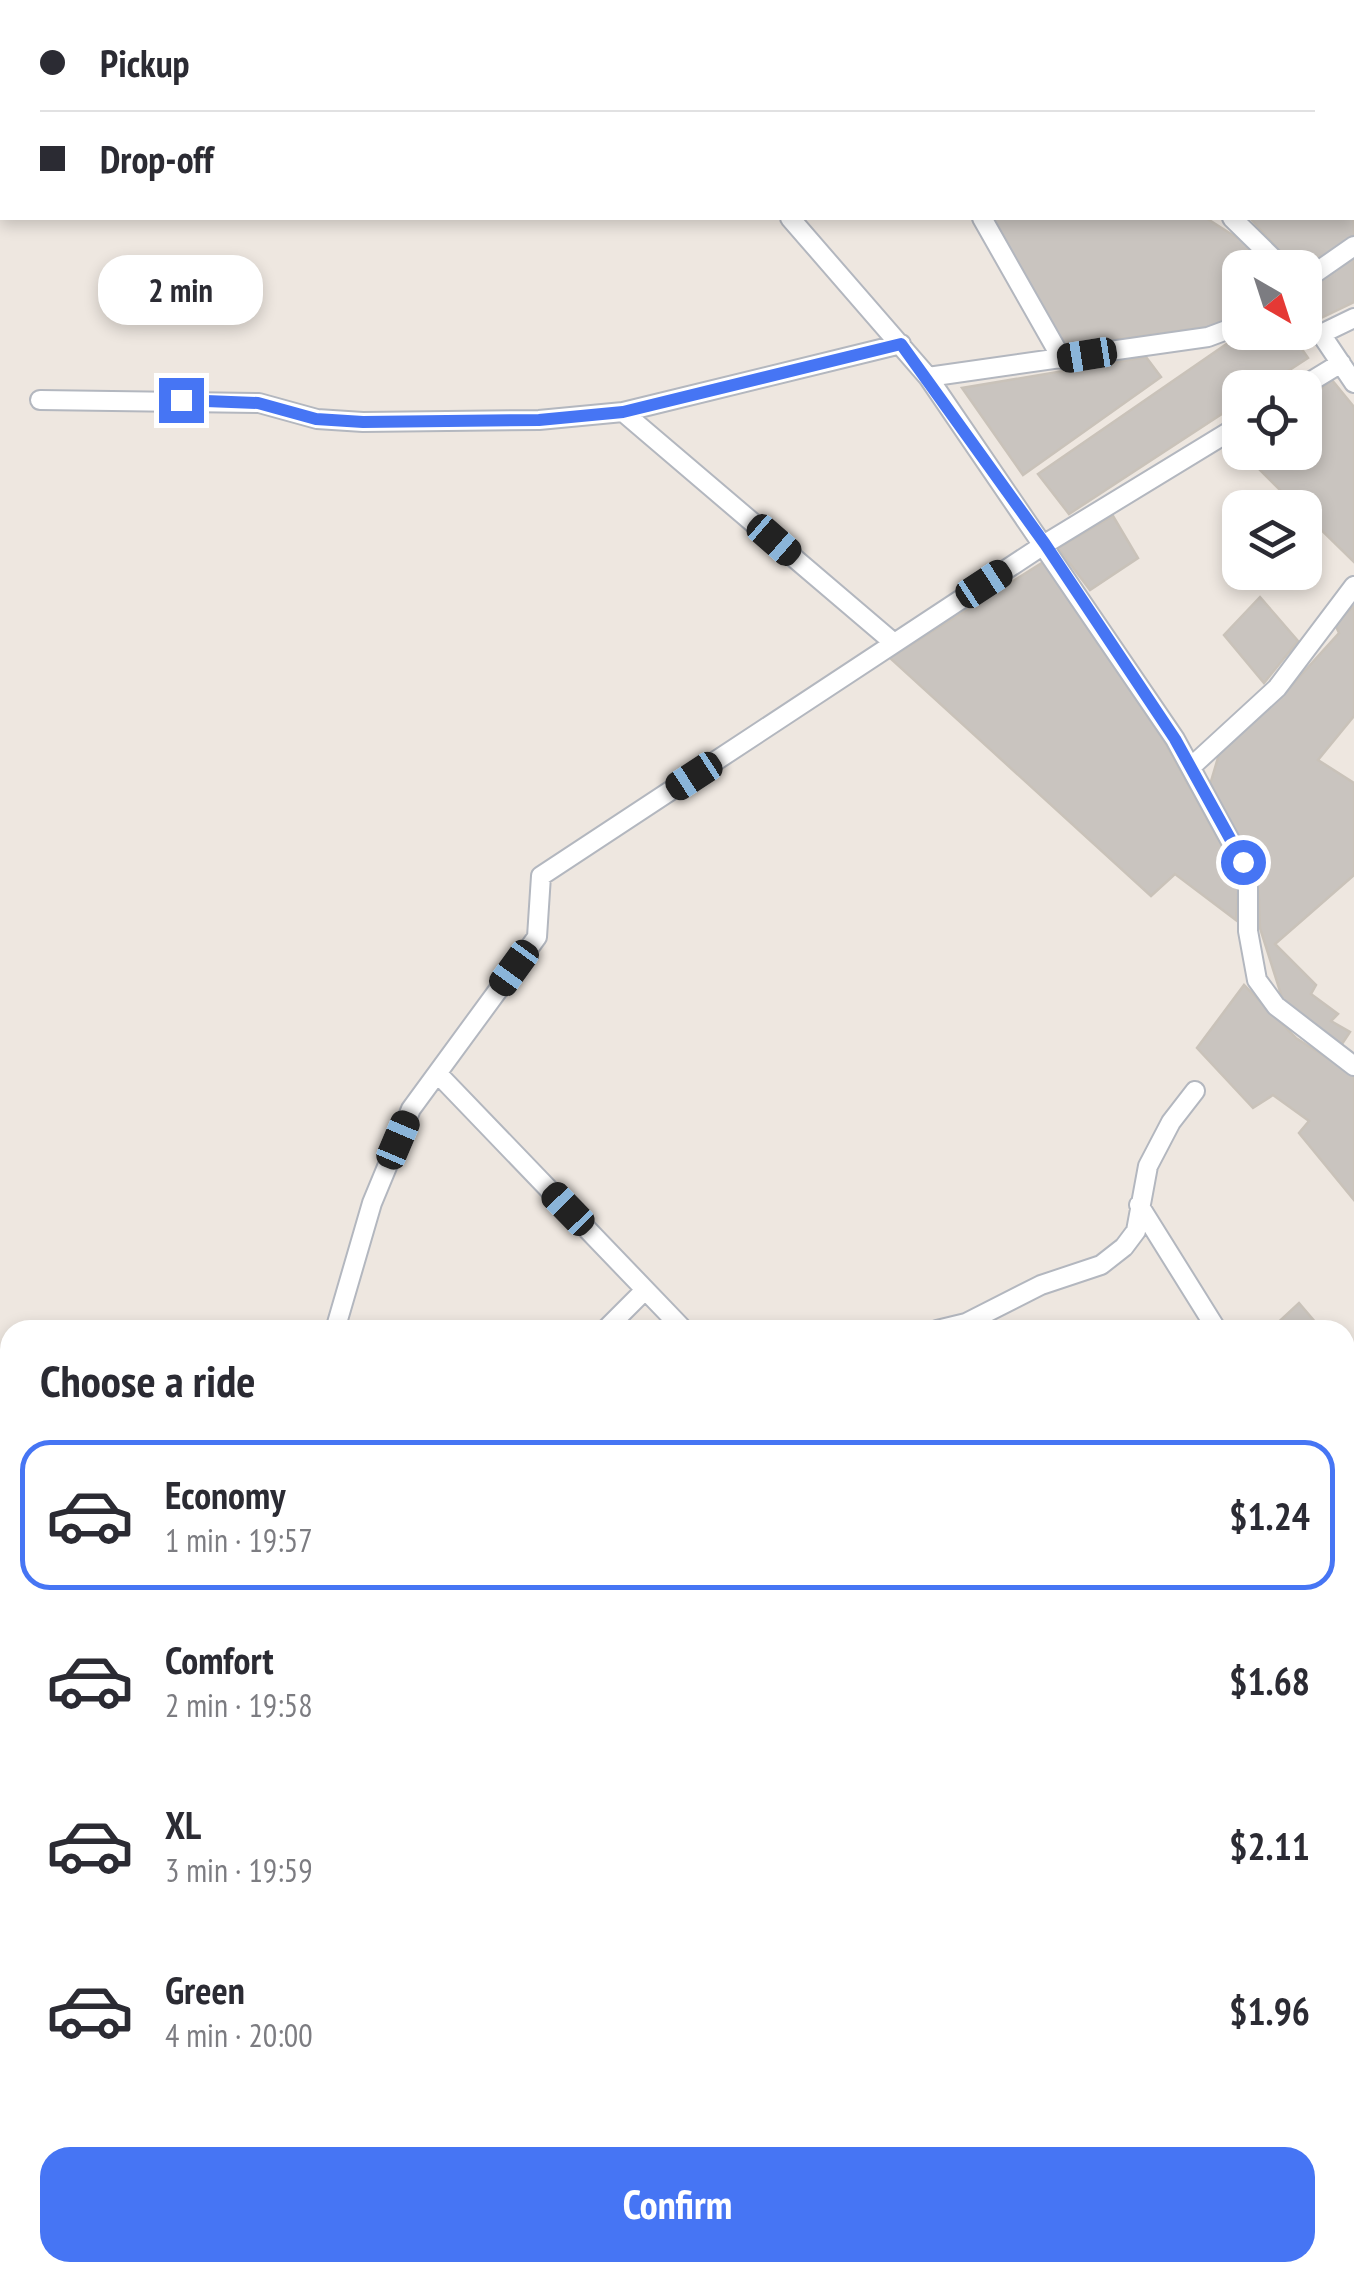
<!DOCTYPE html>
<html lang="en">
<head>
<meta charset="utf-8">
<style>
  body { margin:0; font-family:"PT Sans Narrow",sans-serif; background:#f2f2f3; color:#2b2b33; height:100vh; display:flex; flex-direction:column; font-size:38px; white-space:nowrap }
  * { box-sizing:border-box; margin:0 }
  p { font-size:32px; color:#7c7c81 }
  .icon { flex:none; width:55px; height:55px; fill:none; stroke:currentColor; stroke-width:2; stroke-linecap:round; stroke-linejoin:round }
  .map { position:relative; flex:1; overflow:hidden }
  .panel { position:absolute; left:0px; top:1320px; width:1355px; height:962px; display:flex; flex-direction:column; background:#fff; border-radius:30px 30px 0 0; box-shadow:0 5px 15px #0003 }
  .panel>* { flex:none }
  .hud { position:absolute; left:0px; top:0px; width:1355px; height:220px; box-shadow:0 5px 15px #0003; display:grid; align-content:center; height:220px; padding:0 40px; background:#fff }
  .needle { width:65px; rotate:141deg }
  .buttons { position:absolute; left:1222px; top:250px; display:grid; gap:20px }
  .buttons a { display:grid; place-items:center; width:100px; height:100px; border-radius:20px; background:#fff; box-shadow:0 5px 15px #0003; font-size:50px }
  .end { position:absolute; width:45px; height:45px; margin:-22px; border:12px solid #4675f4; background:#fff; box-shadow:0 0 0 5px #fff }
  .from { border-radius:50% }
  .bubble { position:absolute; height:70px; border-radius:30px; background:#fff; box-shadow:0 5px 15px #0003; font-size:32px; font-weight:700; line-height:70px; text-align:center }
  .car { position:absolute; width:30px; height:60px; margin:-30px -15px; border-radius:12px; box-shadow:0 0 8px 2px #0007; background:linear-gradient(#222 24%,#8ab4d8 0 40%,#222 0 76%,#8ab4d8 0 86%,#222 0) }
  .hud b { display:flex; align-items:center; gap:35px; height:95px; font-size:38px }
  .hud b+b { border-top:2px solid #e1e1e2 }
  .hud i { width:25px; height:25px; background:#2b2b33 }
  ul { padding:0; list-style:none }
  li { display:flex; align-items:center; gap:30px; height:150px; margin:0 20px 15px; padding:0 20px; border:5px solid transparent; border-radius:30px }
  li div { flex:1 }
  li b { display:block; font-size:38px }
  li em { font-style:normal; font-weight:700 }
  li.active { border-color:#4675f4 }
  li>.icon { width:90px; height:90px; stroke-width:1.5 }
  h2 { padding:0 40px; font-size:45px; line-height:120px }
  .cta { display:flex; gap:20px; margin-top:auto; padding:20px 40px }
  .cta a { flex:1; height:115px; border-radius:30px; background:#4675f4; color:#fff; font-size:40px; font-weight:700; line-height:115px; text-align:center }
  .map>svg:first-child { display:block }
</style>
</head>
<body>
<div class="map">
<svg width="1354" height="2281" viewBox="0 0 1354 2281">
  <rect width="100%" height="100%" fill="#eee7e0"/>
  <path fill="#c9c4bf" stroke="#c9c2b9" stroke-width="2.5" d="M 987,0 L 1175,0 L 1179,2 L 989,2 Z
    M 1220,0 L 1354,0 L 1354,98 L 1352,2 Z
    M 1352,133 L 1354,237 L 1305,273 L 1305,268 L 1295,268 L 1250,218 L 1352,218 Z
    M 987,218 L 1206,218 L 1245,243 L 1262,268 L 1240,268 L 1240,315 L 1215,326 L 1063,347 Z
    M 1354,252 L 1354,302 L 1319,319 L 1305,315 L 1305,284 Z
    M 1292,335 L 1308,358 L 1262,388 L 1240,388 L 1240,402 L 1069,514 L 1038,474 L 1228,343 Z
    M 1146,357 L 1161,377 L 1023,475 L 962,388 Z
    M 1332,380 L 1354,407 L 1354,562 L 1305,514 L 1305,508 L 1298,508 L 1242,452 L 1305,452 L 1305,401 Z
    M 1113,516 L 1138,558 L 1090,590 L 1058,548 Z
    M 1045,561 L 1163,739 L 1239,877 L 1236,920 L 1175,874 L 1151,896 L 890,658 Z
    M 1260,597 L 1298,641 L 1264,683 L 1224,635 Z
    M 1354,606 L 1354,716 L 1318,760 L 1354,783 L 1354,875 L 1275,944 L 1316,985 L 1311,994 L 1338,1014 L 1331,1021 L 1350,1032 L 1340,1047 L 1285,1007 L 1260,928 L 1258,875 L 1209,788 L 1220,751 L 1281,697 L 1339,633 L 1335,624 Z
    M 1244,985 L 1296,1038 L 1354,1075 L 1354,1200 L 1299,1133 L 1309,1121 L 1273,1095 L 1253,1108 L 1197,1048 Z
    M 1299,1303 L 1322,1330 L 1270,1330 Z
    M 1354,1687 L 1354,1748 L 1345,1753 L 1345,1693 Z
    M 1345,1782 L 1354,1796 L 1354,1971 L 1345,1977 Z
    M 10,1882 L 10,1992 L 0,1982 L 0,1892 Z
    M 1354,1979 L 1354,2054 L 1345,2040 L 1345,1984 Z
    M 1345,2075 L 1354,2090 L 1354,2170 L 1345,2170 Z"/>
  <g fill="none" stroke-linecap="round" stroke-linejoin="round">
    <defs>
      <path id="minor" d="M 551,0 L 555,2
        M 831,0 L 834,2
        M 983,0 L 985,2
        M 1198,0 L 1201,2
        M 660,2 L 661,0
        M 739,2 L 740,0
        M 886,2 L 890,0
        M 0,10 L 2,10
        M 1352,120 L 1354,122
        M 790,218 L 928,377 L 1175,739 L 1248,873 L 1248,931 L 1257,980 L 1276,1006 L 1354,1066
        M 982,218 L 1062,359
        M 1232,218 L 1283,268
        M 1305,280 L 1354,246
        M 1305,324 L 1321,334 L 1354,383
        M 1321,334 L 1354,318
        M 928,377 L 1208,337 L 1240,325
        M 1300,388 L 1341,363
        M 40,400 L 259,403 L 317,419 L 363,422 L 539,420 L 623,412 L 901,344
        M 623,412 L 894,643
        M 1191,767 L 1277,688 L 1354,586
        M 438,1074 L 684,1330
        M 1139,1205 L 1217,1330
        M 335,1330 L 372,1203 L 411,1109 L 537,937 L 541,876 L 1045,544 L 1240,425
        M 605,1330 L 645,1290
        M 937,1330 L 966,1323 L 1041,1285 L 1101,1265 L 1124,1247 L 1136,1231 L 1148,1166 L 1171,1122 L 1195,1091
        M 1345,1585 L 1354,1597
        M 0,1647 L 10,1637
        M 0,1734 L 10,1711
        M 0,1786 L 10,1777
        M 0,2062 L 10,2073
        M 1345,2063 L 1354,2077
        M 1345,2176 L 1354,2175
        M 1345,2260 L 1354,2256
        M 197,2272 L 205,2281
        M 1292,2281 L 1313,2272"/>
    </defs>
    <use href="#minor" stroke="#b3b7bf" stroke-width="22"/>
    <use href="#minor" stroke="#fff" stroke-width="18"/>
  </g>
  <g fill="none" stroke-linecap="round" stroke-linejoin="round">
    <path stroke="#4675f4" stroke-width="12" d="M 181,400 L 258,403 L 316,419 L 363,422 L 539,420 L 623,412 L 901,344 L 1045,544 L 1175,739 L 1243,862"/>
  </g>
</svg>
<div class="buttons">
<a><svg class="needle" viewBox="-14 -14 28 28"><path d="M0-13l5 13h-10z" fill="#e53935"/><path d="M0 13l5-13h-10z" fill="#7c7c81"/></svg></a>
<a><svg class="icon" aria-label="locate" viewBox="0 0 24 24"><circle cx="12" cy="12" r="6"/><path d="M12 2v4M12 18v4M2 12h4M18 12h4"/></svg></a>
<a><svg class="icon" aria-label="layers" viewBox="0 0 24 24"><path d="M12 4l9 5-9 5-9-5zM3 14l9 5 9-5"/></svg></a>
</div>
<i class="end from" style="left:1243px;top:862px"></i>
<i class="end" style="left:181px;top:400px"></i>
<div class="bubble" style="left:98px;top:255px;width:165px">2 min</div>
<i class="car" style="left:1087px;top:355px;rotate:261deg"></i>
<i class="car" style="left:774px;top:540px;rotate:131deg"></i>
<i class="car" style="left:984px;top:584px;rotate:57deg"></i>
<i class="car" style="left:694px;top:776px;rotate:237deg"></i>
<i class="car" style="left:514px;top:968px;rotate:216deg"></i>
<i class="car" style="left:398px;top:1140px;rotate:23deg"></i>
<i class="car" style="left:568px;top:1209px;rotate:316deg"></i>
<div class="hud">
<b><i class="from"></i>Pickup</b>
<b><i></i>Drop-off</b>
</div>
<section class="panel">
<h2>Choose a ride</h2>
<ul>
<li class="active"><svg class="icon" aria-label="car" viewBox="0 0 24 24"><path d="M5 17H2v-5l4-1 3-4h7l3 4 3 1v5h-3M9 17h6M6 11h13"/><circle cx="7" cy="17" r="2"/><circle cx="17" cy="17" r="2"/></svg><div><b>Economy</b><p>1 min · 19:57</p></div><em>$1.24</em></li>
<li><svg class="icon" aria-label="car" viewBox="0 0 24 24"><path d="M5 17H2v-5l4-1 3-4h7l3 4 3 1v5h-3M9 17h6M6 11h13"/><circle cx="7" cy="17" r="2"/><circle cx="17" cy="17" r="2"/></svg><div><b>Comfort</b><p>2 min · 19:58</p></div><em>$1.68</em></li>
<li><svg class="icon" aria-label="car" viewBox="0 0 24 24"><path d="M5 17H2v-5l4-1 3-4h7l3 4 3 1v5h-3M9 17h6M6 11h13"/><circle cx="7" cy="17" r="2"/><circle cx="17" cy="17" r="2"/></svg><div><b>XL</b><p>3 min · 19:59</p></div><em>$2.11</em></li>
<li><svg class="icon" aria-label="car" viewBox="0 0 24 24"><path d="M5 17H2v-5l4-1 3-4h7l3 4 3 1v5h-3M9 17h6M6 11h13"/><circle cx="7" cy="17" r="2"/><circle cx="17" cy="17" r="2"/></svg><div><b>Green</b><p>4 min · 20:00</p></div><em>$1.96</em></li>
</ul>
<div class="cta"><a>Confirm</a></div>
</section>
</div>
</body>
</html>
